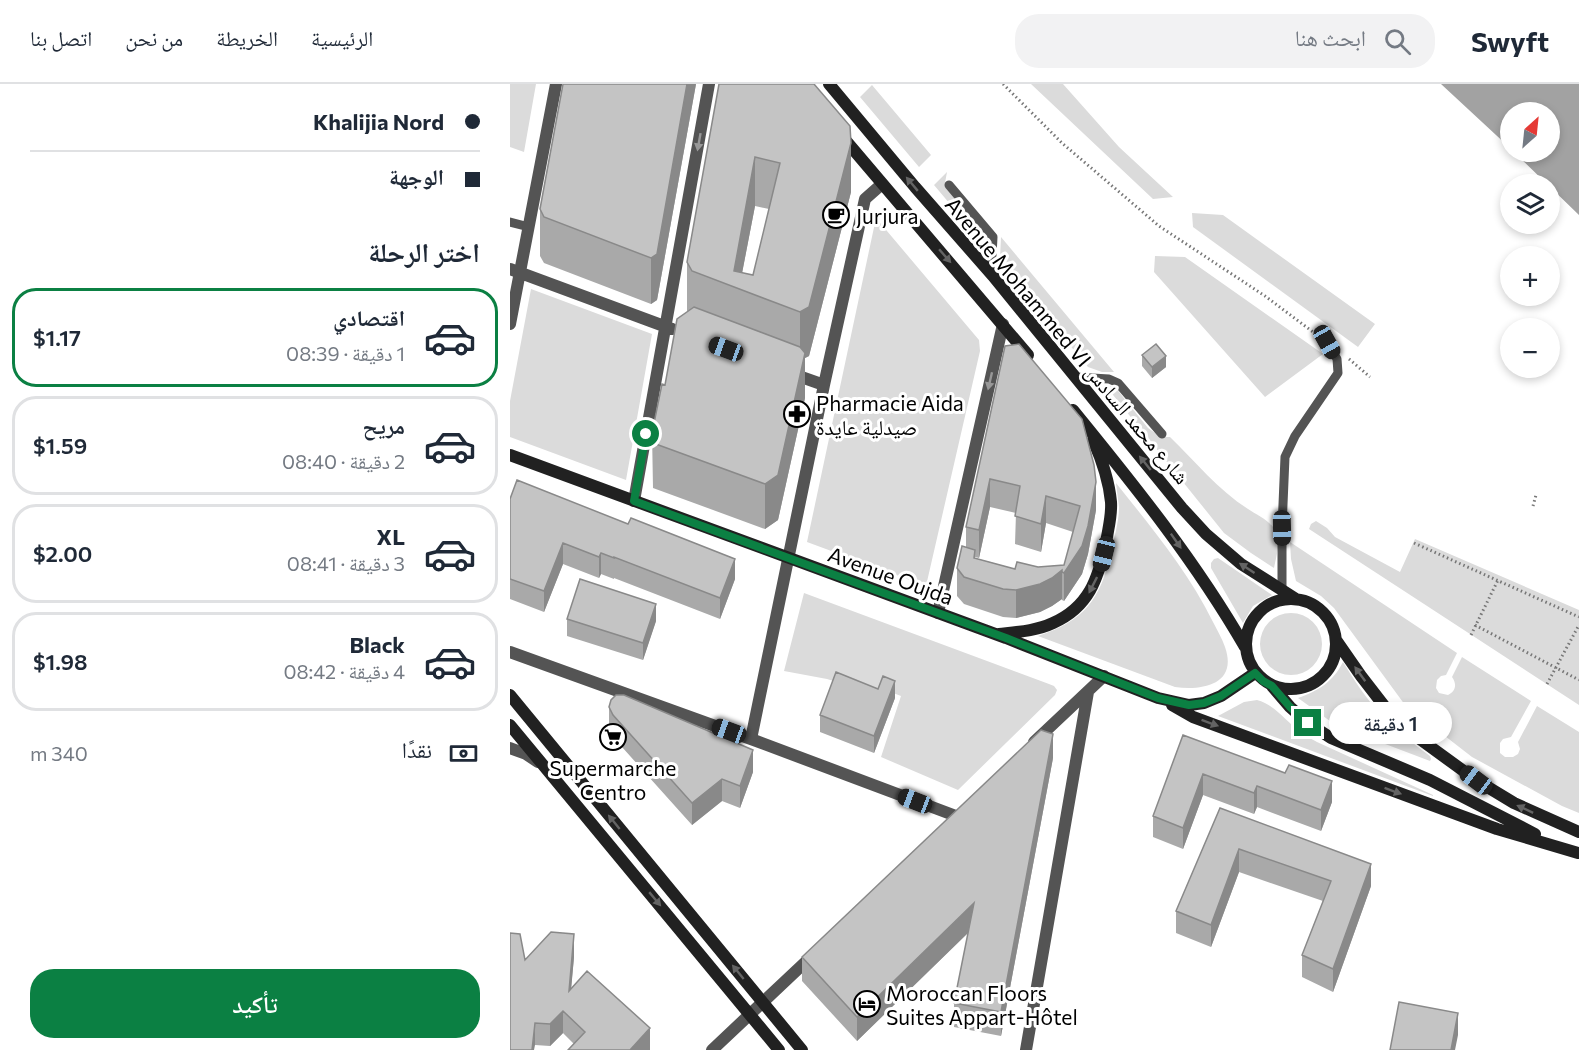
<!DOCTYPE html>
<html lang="ar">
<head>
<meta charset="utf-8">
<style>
  body { margin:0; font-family:Commissioner,"Noto Naskh Arabic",sans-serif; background:#f2f2f3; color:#1f2937; direction:rtl; height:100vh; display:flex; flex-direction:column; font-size:22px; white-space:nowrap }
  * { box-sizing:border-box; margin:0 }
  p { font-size:20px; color:#747a83 }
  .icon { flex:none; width:33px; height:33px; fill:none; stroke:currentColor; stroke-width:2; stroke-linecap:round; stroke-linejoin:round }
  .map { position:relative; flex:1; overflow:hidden; direction:ltr }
  .sheet { display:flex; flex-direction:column; background:#fff; width:510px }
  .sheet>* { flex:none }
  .guide { display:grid; align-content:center; height:132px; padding:0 30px; background:#fff }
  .needle { width:39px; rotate:27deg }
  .buttons { position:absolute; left:990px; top:18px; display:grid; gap:12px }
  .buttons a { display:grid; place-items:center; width:60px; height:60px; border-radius:50%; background:#fff; box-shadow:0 3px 9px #0003; font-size:30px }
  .end { position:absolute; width:27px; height:27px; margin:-14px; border:8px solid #0b8043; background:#fff; box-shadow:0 0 0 3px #fff }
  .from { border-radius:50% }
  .bubble { position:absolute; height:42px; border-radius:21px; background:#fff; box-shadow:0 3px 9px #0003; font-size:20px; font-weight:600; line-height:42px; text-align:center; direction:rtl }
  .car { position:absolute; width:18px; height:36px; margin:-18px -9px; border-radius:8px; box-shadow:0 0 4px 2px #0007; background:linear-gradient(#222 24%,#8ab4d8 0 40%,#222 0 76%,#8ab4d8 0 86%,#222 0) }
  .guide b { display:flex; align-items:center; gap:21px; height:57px; font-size:22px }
  .guide b+b { border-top:2px solid #e0e1e3 }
  .guide i { width:15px; height:15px; background:#1f2937 }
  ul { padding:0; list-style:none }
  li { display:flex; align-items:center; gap:18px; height:99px; margin:0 12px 9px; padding:0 18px; border:3px solid #e0e1e3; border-radius:24px }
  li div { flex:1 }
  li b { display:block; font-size:22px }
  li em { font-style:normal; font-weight:600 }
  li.current { border-color:#0b8043 }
  li>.icon { width:54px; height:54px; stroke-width:1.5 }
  h2 { padding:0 30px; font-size:27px; line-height:72px }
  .pay { display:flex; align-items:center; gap:15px; height:66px; padding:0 30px; font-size:22px }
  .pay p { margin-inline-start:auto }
  .action { display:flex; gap:12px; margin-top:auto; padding:12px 30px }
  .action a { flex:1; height:69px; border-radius:24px; background:#0b8043; color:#fff; font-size:24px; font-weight:600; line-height:69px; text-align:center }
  header { display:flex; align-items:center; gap:36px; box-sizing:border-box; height:84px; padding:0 30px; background:#fff; border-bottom:2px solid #e0e1e3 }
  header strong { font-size:28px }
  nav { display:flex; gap:33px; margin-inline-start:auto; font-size:21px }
  .search { width:420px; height:54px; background:#f2f2f3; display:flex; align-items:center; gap:15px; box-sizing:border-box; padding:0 21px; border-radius:24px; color:#747a83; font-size:22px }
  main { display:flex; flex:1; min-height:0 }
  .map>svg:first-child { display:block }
</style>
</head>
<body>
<header>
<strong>Swyft</strong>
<div class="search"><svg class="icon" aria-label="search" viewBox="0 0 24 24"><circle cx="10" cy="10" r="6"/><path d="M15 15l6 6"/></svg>ابحث هنا</div>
<nav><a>الرئيسية</a><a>الخريطة</a><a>من نحن</a><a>اتصل بنا</a></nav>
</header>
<main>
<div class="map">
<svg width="1069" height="966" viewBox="0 0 1069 966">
  <rect width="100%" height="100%" fill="#fff"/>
  <path fill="#dbdbdb" d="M 0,0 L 26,0 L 14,68 L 0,63 Z
    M 521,0 L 553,0 L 609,63 L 663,113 L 643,115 Z
    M 362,1 L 421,71 L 409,83 L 350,13 Z
    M 437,88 L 435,99 L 437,105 L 479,155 L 477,164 L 424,101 Z
    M 682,129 L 713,131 L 865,240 L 848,263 L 683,143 Z
    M 366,134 L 469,256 L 470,267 L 416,502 L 297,458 Z
    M 491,153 L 604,288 L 592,288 L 578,283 L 492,180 L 490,174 Z
    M 645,172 L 675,173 L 813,270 L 755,313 L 644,188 Z
    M 21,205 L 142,250 L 116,396 L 0,353 L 0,317 Z
    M 595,301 L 605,303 L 638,344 L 651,353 L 660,353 C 685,377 708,406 738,425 C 747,431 761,437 766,448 C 771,458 766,473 764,484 L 741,469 L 714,449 Z
    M 606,399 C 641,443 678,487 703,538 C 707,546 712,554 715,563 C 728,600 693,607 665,603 L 528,552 C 574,537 590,516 601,469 C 604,454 609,438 609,423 C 608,415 607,407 606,399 Z
    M 806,437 L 817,444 L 825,453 L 890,488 L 905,455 L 1069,526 L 1069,621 L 799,445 L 801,440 Z
    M 780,458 L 947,569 L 936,591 L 931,592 L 927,596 L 926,604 L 929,609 L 938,611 C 946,607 947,600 942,593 L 952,573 L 1021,617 L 1001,653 L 993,655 L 990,659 L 990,669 L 995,673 L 1003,673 L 1008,670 L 1010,665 L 1008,658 L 1027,622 L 1069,648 L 1069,729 L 1052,722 L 962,673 L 895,621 L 824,524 L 811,512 L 786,497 L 781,475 Z
    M 708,474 L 762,511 L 743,522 L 733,539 L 701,484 L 701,479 L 704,475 Z
    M 294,509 L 539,600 L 544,602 L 547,606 L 545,611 L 448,706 L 371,673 L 391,612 L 370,604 L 366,615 L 333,600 L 317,595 L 274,587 Z
    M750 560a31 31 0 1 1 62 0a31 31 0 1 1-62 0Z
    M 833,578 C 843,594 853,610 866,625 C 882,643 901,658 920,672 L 921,675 L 920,677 L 841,647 L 820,637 L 788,614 C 808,607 823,598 833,578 Z
    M 747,616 C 765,621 776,637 790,648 C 795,652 802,655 807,658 L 923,711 L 923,712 L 708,632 L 734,618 Z"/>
  <path fill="#a2a2a2" d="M 931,0 L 1069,0 L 1069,131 L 1004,68 L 1040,68 L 1040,28 L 1000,28 L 1000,64 Z"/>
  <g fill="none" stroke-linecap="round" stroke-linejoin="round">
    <path stroke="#767676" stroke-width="3" stroke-dasharray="1.5 3" stroke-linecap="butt" d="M 493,0 L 552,59 L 649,142 L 755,212 L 807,251
      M 372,134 L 379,127
      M 839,275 L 860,293
      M 1023,422 L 1026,411
      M 904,459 L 1069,533
      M 965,541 L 1069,596
      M 961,551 L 988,496
      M 1037,600 L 1069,541"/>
    <path stroke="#545454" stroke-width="9" d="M 439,101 L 483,153 L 481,190
      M 0,138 L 19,143
      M 565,293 L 599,295 L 608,299 L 652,350
      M 772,505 L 772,444 L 775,373 L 785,352 L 828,289 L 827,275 L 817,258"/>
    <path stroke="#545454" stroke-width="12" d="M 0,185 L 162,245
      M 0,240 L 46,0
      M 280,289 L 314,301
      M 124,417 L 199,0
      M 428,529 L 493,240
      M 0,568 L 241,655 L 446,732
      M 241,655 L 314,301 L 355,115 L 372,100
      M 524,658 L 594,592
      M 0,664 L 16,670 L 28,678
      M 202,966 L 304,870
      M 516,966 L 578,608"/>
    <path stroke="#212121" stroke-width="12" d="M 319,0 L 405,103 L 483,192 L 672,424 L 696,450 L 731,480 L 786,515
      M 331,51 L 518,271
      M 563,326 C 625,402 686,478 735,563
      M 0,371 L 496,554 L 648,614 L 679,621 L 694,619 L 711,612 L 745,589
      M736 560a45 45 0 1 1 90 0a45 45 0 1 1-90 0Z
      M 489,550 C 507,548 526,547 543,539 C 579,523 588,495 596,459 C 598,445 602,432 601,418 C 599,397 592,376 583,356
      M 826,556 L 851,592 L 875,623 L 907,653 L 966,696 L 1004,719 L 1069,748
      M 762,602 L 780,623 L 798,639 L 821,654 L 920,696 L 1025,750
      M 0,611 L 292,966
      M 662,621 L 683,633 L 987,745 L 1068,769
      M 0,641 L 269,966"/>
  </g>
  <path fill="#a9a9a9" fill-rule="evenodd" d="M 186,0 L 147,216 L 141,220 L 34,179 L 30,172 L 30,125 Z
    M 209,0 L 341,108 L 299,272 L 295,274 L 295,314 L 268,436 L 255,445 L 143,404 L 142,349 L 155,301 L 177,228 L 177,178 ZM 245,122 L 259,125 L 243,191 L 232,189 Z
    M 495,262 L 586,426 L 578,470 L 572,490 L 554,517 L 552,516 L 552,515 L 542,522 L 530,528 L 506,534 L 493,533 L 454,520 L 447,512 L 447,484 L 456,463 L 456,443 ZM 480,423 L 506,429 L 505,460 L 531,468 L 536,439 L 563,448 L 554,481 L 505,485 L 465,474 L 465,473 L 469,474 Z
    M 632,271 L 656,283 L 642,294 L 632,282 Z
    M 0,415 L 225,495 L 210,535 L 104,494 L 104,495 L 91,490 L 89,494 L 53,480 L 34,528 L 0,515 Z
    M 57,535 L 146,537 L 133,576 L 57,552 Z
    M 385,614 L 364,669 L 310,648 L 310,631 Z
    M 99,623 L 243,688 L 230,724 L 212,717 L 182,741 L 103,653 L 99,645 Z
    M 673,651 L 822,718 L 811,747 L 747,723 L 744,730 L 693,711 L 673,765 L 643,753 L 643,732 Z
    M 543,674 L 491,952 L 444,943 L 444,919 L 458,849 L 347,957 L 292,897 L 292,873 Z
    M 710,724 L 861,802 L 823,908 L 792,893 L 792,871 L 813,817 L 729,788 L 701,863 L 666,849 L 666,827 Z
    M 64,873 L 61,904 L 140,966 L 64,960 L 53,949 L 40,962 L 25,961 L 15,876 Z"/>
  <path fill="#898989" d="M 177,0 L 186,0 L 147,216 L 141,220 L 141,174 Z
    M 341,59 L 341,108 L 299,272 L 295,274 L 295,314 L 268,436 L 255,445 L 255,400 L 290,277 L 290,228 Z
    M 245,73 L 245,122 L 229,205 L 224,187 Z
    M 656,272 L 656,283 L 642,294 L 642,283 Z
    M 480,395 L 480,423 L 469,474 L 469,446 Z
    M 586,398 L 586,426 L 578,470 L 572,490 L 554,517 L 554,489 Z
    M 536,412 L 536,439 L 531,468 L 531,440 Z
    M 53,459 L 53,480 L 34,528 L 34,507 Z
    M 91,469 L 91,490 L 89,494 L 89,473 Z
    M 225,475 L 225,495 L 210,535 L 210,514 Z
    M 552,486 L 552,515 L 542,522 L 530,528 L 506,534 L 506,506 Z
    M 146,520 L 146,537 L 133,576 L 133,559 Z
    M 385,597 L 385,614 L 364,669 L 364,652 Z
    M 543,650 L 543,674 L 491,952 L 491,928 Z
    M 243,666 L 243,688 L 230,724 L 230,702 Z
    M 693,690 L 693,711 L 673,765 L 673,744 Z
    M 212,695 L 212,717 L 182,741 L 182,719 Z
    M 822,697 L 822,718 L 811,747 L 811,726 Z
    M 747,702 L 747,723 L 744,730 L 744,709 Z
    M 729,765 L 729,788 L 701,863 L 701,841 Z
    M 861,780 L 861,802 L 823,908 L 823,885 Z
    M 464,819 L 464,843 L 347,957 L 347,933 Z
    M 64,850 L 64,873 L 59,929 L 59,907 Z
    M 53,927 L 53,949 L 40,962 L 40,940 Z
    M 948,929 L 948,951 L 945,966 L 941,966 Z
    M 25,939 L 25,961 L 24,966 L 22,966 Z
    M 140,944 L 140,966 L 120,966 Z"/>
  <path fill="#c4c4c4" stroke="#898989" stroke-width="1.5" fill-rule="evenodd" d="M 53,0 L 177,0 L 147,170 L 141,174 L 34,133 L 30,125 Z
    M 209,0 L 304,0 L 340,42 L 341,59 L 299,223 L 290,228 L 182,187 L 177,178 ZM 245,73 L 270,79 L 243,191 L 224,187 Z
    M 184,223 L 290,263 L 295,269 L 268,391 L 255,400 L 143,359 L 145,349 L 142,349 L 152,300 L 155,301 L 167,235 Z
    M 509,260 L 572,335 L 584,381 L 586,398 L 578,442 L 572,462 L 554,489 L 552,488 L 552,486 L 542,494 L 530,500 L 506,506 L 493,505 L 454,493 L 447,484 L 452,462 L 465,466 L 464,474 L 505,485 L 507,478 L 528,483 L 554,481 L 570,422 L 536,412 L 531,440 L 505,432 L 510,402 L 480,395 L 469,446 L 456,443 L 495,262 Z
    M 646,260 L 656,272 L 642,283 L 632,271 Z
    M 7,396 L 118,440 L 121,434 L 225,475 L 210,514 L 104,473 L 104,474 L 91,469 L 89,473 L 53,459 L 34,507 L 0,495 L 0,415 Z
    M 70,495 L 146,520 L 133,559 L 57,535 Z
    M 326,588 L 368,605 L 373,592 L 385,597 L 364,652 L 310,631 Z
    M 106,611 L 114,611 L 243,666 L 230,702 L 212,695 L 182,719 L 103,631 L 99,623 L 101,616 Z
    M 531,646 L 543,650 L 491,928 L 444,919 L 464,819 L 347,933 L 292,873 Z
    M 673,651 L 775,689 L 779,681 L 822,697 L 811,726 L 747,702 L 744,709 L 693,690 L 673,744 L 643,732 Z
    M 710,724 L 861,780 L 823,885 L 792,871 L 821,797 L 729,765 L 701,841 L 666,827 Z
    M 41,848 L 64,850 L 59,907 L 77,887 L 140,944 L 120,966 L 58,966 L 75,948 L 53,927 L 40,940 L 25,939 L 22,966 L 0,966 L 0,849 L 10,850 L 15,876 Z
    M 889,918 L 948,929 L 941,966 L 880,966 Z"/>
  <defs><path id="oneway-solid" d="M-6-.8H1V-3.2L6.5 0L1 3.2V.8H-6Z" transform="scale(1.5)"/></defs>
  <g fill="#989898">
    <use href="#oneway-solid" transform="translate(189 58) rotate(100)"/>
    <use href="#oneway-solid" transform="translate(480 297) rotate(103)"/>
  </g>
  <g fill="#646464">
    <use href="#oneway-solid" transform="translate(402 100) rotate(-130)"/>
    <use href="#oneway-solid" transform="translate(435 172) rotate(49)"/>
    <use href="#oneway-solid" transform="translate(635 379) rotate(-129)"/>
    <use href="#oneway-solid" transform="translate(666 457) rotate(55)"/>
    <use href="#oneway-solid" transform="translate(737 484) rotate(-147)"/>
    <use href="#oneway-solid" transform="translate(583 501) rotate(117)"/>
    <use href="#oneway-solid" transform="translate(850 590) rotate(-126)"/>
    <use href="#oneway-solid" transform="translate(700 639) rotate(20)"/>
    <use href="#oneway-solid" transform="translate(883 707) rotate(20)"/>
    <use href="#oneway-solid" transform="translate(1015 725) rotate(-155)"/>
    <use href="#oneway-solid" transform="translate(104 738) rotate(-129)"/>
    <use href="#oneway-solid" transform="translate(145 815) rotate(50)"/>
    <use href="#oneway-solid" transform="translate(228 888) rotate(-129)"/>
  </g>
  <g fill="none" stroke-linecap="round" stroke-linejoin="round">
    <path stroke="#0b8043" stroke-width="8" d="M 136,350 L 124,417 L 496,554 L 648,614 L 679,621 L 694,619 L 711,612 L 745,589 L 753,597 L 762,602 L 780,623 L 798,639"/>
  </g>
  <defs>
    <symbol id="cafe-ring" viewBox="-11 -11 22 22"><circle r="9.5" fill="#fff" stroke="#000" stroke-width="1.5"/><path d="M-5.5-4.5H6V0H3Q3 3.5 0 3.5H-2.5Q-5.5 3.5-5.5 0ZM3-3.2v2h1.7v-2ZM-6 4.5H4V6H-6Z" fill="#000"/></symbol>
    <symbol id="pharmacy-ring" viewBox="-11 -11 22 22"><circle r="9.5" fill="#fff" stroke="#000" stroke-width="1.5"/><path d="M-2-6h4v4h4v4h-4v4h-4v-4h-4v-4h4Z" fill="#000"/></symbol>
    <symbol id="supermarket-ring" viewBox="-11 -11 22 22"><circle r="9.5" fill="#fff" stroke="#000" stroke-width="1.5"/><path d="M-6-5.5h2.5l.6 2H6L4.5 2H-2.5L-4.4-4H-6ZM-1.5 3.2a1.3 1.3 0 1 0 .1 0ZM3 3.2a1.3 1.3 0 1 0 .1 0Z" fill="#000"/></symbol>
    <symbol id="hotel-ring" viewBox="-11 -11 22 22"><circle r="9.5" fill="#fff" stroke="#000" stroke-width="1.5"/><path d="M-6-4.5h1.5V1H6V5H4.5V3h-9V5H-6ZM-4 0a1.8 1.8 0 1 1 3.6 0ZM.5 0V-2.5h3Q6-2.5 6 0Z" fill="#000"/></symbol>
  </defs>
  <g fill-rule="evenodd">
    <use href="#cafe-ring" x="311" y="116" width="30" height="30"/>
    <use href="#pharmacy-ring" x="272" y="315" width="30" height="30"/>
    <use href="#supermarket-ring" x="88" y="638" width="30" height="30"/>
    <use href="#hotel-ring" x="342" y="905" width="30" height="30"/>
  </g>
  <g text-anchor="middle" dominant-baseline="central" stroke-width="6" stroke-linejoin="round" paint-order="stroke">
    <g font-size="21" fill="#000" stroke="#fff" text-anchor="start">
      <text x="346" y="131">Jurjura</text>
      <text x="306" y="318">Pharmacie Aida<tspan x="306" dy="24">صيدلية عايدة</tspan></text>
      <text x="103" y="683" text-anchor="middle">Supermarche<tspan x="103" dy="24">Centro</tspan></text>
      <text x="376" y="908">Moroccan Floors<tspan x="376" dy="24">Suites Appart-Hôtel</tspan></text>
    </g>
    <g font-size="21" fill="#000" stroke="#fff">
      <text transform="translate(558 256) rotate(50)">Avenue Mohammed VI شارع محمد السادس</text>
      <text transform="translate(381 491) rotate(20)">Avenue Oujda</text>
    </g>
  </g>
</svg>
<div class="buttons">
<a><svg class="needle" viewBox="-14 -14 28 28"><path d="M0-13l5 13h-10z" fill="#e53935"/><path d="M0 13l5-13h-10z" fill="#747a83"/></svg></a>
<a><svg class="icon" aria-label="layers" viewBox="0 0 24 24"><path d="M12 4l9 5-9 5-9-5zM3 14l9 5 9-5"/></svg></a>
<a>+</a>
<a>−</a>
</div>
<i class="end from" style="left:136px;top:350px"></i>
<i class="end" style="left:798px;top:639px"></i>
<div class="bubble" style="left:819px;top:618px;width:123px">1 دقيقة</div>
<i class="car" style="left:817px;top:258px;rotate:151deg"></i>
<i class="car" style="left:216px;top:265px;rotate:290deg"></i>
<i class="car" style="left:772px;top:444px;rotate:179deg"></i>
<i class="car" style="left:594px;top:470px;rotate:194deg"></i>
<i class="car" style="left:219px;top:647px;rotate:290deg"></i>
<i class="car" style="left:966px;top:696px;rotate:307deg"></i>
<i class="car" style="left:405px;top:717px;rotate:291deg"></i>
</div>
<section class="sheet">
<div class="guide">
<b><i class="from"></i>Khalijia Nord</b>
<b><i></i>الوجهة</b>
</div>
<h2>اختر الرحلة</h2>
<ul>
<li class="current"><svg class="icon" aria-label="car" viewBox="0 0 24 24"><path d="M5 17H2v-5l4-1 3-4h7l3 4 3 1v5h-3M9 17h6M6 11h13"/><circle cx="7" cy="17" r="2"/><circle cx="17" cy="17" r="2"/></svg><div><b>اقتصادي</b><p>1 دقيقة · 08:39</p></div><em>$1.17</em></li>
<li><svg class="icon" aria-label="car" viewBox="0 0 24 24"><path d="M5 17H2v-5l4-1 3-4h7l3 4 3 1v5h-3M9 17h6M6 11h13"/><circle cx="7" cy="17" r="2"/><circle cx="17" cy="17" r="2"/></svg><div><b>مريح</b><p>2 دقيقة · 08:40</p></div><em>$1.59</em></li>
<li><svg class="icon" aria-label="car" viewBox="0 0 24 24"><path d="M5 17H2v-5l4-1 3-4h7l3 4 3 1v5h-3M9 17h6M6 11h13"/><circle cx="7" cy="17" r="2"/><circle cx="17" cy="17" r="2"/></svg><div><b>XL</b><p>3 دقيقة · 08:41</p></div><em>$2.00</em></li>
<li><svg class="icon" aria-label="car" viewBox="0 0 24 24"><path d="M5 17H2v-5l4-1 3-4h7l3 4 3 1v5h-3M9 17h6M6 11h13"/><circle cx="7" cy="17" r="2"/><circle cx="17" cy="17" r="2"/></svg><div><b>Black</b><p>4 دقيقة · 08:42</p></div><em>$1.98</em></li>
</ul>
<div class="pay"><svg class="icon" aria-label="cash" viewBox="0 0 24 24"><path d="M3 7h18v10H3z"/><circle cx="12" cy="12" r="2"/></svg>نقدًا<p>340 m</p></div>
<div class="action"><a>تأكيد</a></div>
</section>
</main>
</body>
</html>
